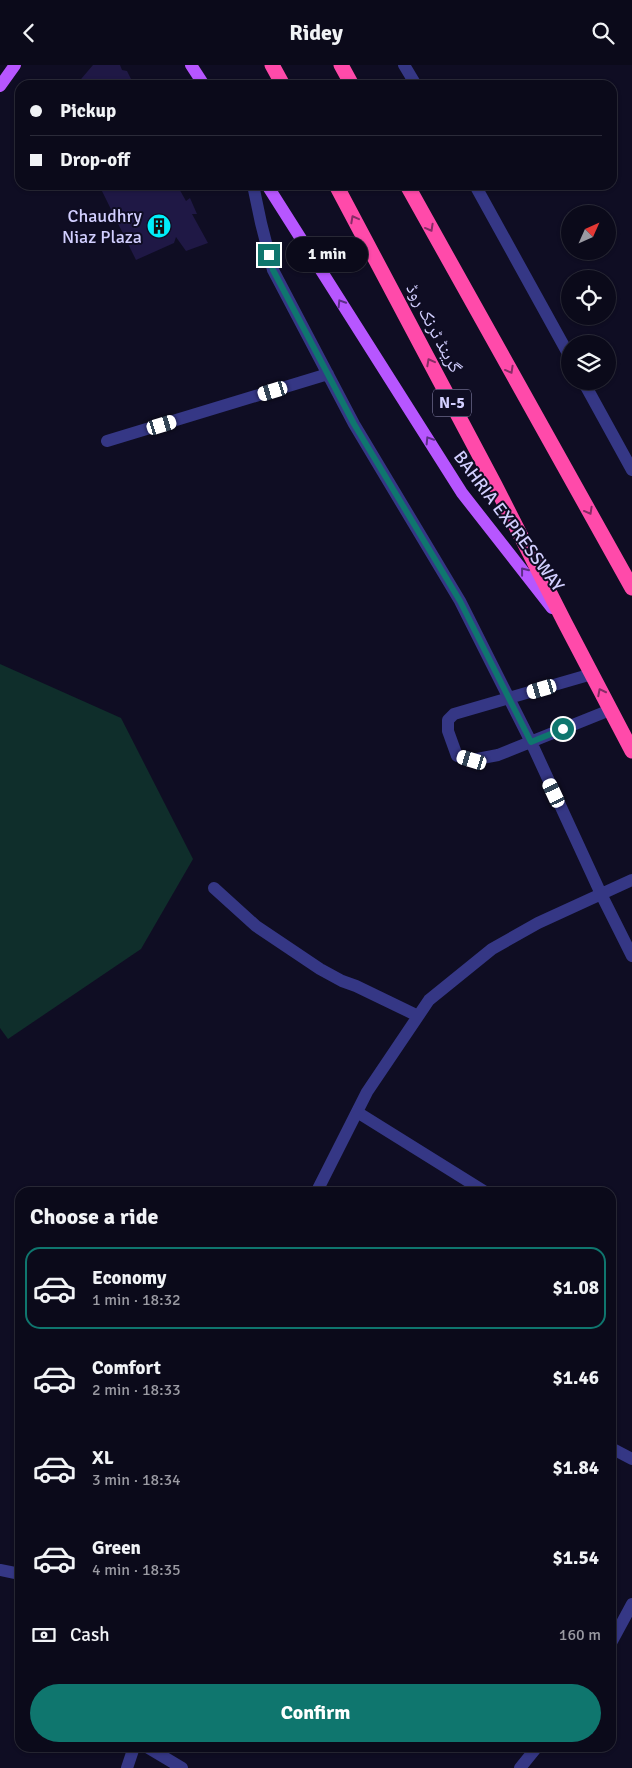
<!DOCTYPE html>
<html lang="en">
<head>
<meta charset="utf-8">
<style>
  body { margin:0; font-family:Signika,"Noto Naskh Arabic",sans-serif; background:#141323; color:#f1f3f6; height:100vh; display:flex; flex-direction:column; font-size:19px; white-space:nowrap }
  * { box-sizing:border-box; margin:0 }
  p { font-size:16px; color:#9a9aa2 }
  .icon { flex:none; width:28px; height:28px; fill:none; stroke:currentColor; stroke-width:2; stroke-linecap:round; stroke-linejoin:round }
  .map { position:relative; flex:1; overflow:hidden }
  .panel { position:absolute; left:15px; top:1122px; width:601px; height:565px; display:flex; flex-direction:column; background:#0b0a1a; border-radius:15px; box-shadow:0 1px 4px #0004,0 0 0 1px #2b2b39 }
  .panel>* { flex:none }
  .hud { position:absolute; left:15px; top:15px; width:602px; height:110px; border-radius:15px; box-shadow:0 1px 4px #0004,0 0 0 1px #2b2b39; display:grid; align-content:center; height:110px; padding:0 15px; background:#0b0a1a }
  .needle { width:32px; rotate:45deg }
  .tools { position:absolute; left:561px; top:140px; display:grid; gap:10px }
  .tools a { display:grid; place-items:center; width:55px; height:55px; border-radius:50%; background:#0b0a1a; box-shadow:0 1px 4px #0004,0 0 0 1px #2b2b39; font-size:25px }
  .end { position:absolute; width:22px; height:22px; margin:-11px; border:6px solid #0f766e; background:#fff; box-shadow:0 0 0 2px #fff }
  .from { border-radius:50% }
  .bubble { position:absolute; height:35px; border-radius:18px; background:#0b0a1a; box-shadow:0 1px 4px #0004,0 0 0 1px #2b2b39; font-size:16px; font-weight:800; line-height:35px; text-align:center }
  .car { position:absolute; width:15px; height:30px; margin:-15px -8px; border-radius:6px; box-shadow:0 0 4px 1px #0007; background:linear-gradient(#fff 24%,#345 0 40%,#fff 0 76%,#345 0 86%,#fff 0) }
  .hud b { display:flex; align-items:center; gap:18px; height:48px; font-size:19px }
  .hud b+b { border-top:1px solid #2b2b39 }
  .hud i { width:12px; height:12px; background:#f1f3f6 }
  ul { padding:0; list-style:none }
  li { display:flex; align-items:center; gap:15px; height:82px; margin:0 10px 8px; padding:0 5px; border:2px solid transparent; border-radius:15px }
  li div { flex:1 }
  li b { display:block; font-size:19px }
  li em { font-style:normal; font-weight:800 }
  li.active { border-color:#0f766e }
  li>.icon { width:45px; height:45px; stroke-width:1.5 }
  h2 { padding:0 15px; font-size:22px; line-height:60px }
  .pay { display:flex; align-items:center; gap:12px; height:55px; padding:0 15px; font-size:19px }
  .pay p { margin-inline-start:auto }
  .primary-button { display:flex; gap:10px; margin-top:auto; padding:10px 15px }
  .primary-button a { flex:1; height:58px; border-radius:30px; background:#0f766e; color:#fff; font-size:20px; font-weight:800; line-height:58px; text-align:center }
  header { display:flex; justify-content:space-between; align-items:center; height:65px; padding:0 15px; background:#0b0a1a; font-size:22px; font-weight:800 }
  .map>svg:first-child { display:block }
</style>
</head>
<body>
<header><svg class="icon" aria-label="back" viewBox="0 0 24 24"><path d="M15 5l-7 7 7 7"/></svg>Ridey<svg class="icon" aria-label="search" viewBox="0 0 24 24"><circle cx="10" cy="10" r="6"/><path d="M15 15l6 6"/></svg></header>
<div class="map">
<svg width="632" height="1703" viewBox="0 0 632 1703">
  <rect width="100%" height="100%" fill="#0f0d23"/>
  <path fill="#0f2e2b" d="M 0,599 L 121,653 L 193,794 L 141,884 L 8,974 L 0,963 Z"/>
  <path fill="#1f1845" d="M 93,0 L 120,0 L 122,5 L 127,6 L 134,20 L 76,20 Z
    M 99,120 L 177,120 L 186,136 L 190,133 L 197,149 L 192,149 L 208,178 L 186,186 L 176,172 L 174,178 L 136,195 Z"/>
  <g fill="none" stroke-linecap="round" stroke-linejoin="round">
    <path stroke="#353785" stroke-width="12" d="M 404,0 L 416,20
      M 253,120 L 261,158 L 273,205 L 354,359 L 460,536 L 531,677 L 601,829 L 632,891
      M 475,120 L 570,292
      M 583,316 L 632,405
      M 107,376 L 328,309
      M 592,609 L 454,649 L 448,655 L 448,666 L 457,691 L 472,695 L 498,690 L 610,645
      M 214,823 L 256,861 L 320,904 L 342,916 L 356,921 L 418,951
      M 357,1047 L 487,1128
      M 316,1128 L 367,1027 L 429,935 L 492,884 L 538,858 L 632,815
      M 611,1383 L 632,1394
      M 0,1505 L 20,1509
      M 611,1578 L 632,1539
      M 147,1682 L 182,1703
      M 127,1703 L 134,1682
      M 520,1703 L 537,1682"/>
    <path stroke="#b756ff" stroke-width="12" d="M 191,0 L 204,20
      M 0,21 L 15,0
      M 267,120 L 462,428 L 552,543"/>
    <path stroke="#ff4aaa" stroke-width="15" d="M 272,0 L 283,20
      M 341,0 L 352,20
      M 336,120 L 495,420 L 565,558 L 632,686
      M 407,120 L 632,523"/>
  </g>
  <defs><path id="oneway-chevron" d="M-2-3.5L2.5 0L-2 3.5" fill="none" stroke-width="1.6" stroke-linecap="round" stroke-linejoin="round" transform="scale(1.25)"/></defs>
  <g stroke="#872c66">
    <use href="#oneway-chevron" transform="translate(354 154) rotate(-118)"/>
    <use href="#oneway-chevron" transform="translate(430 163) rotate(61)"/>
    <use href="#oneway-chevron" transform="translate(430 297) rotate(-118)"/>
    <use href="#oneway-chevron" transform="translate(510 305) rotate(61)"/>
    <use href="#oneway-chevron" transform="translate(589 446) rotate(61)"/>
    <use href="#oneway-chevron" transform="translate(601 627) rotate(-117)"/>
  </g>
  <g stroke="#5b2e86">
    <use href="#oneway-chevron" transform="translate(341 238) rotate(-122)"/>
    <use href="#oneway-chevron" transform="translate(429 375) rotate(-122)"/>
    <use href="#oneway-chevron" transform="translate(524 506) rotate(-128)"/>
  </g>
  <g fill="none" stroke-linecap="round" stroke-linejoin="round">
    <path stroke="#0f766e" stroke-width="6" d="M 269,190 L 273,205 L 354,359 L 460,536 L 531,677 L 563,664"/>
  </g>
  <defs>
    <symbol id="building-disc" viewBox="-11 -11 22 22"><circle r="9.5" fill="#00eefa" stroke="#0f0d23"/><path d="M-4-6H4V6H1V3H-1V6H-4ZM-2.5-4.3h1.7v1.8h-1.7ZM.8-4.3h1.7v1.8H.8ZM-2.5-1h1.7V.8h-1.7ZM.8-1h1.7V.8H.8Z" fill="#111"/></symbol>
  </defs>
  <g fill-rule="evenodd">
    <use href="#building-disc" x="145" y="147" width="28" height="28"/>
  </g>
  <g text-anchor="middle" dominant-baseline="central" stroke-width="4" stroke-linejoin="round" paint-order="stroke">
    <rect fill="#0f0d23" stroke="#9895bd" stroke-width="1" x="433" y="324.5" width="38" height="27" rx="4"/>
    <g font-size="16" font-weight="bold" fill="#d2cfff">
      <text x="452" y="338">N-5</text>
    </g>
    <g font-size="18" fill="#d2cfff" stroke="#0f0d23" text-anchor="end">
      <text x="142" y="151">Chaudhry<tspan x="142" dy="21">Niaz Plaza</tspan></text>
    </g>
    <g font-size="18" fill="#d2cfff" stroke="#0f0d23">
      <text transform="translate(434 263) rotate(62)">گرینڈ ٹرنک روڈ</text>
      <text transform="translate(509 456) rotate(53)">BAHRIA EXPRESSWAY</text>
    </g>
  </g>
</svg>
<div class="tools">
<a><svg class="needle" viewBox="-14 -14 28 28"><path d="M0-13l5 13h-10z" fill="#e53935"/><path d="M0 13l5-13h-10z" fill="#9a9aa2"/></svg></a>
<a><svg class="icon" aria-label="locate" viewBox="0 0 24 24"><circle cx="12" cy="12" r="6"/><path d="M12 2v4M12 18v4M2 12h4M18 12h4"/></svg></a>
<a><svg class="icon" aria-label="layers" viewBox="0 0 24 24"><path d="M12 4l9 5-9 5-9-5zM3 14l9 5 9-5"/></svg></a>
</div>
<i class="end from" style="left:563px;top:664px"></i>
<i class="end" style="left:269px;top:190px"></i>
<div class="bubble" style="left:286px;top:172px;width:82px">1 min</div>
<i class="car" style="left:273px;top:326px;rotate:253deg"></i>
<i class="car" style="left:162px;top:360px;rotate:73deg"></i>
<i class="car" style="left:542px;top:624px;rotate:254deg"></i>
<i class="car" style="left:472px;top:695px;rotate:287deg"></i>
<i class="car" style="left:554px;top:728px;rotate:335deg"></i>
<div class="hud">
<b><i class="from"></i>Pickup</b>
<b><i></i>Drop-off</b>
</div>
<section class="panel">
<h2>Choose a ride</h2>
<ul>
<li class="active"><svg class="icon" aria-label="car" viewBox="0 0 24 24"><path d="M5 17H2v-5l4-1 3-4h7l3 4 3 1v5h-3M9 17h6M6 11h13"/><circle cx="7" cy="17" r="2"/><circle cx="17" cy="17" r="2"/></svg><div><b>Economy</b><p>1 min · 18:32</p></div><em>$1.08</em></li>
<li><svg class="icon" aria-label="car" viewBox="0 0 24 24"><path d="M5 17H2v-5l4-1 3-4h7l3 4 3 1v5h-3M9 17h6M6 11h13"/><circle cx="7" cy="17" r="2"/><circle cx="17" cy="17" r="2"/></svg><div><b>Comfort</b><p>2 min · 18:33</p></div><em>$1.46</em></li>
<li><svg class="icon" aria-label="car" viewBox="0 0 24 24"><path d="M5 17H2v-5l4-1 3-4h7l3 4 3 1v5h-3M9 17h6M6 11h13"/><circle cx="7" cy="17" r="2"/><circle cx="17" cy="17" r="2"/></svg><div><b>XL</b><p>3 min · 18:34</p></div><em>$1.84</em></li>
<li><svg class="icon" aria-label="car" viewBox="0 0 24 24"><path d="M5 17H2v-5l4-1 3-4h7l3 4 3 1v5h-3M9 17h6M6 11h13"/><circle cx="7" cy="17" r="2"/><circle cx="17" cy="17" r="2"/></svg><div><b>Green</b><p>4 min · 18:35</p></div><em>$1.54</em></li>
</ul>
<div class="pay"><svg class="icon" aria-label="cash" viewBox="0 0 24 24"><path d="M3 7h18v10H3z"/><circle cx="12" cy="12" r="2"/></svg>Cash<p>160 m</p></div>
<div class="primary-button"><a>Confirm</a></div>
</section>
</div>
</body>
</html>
